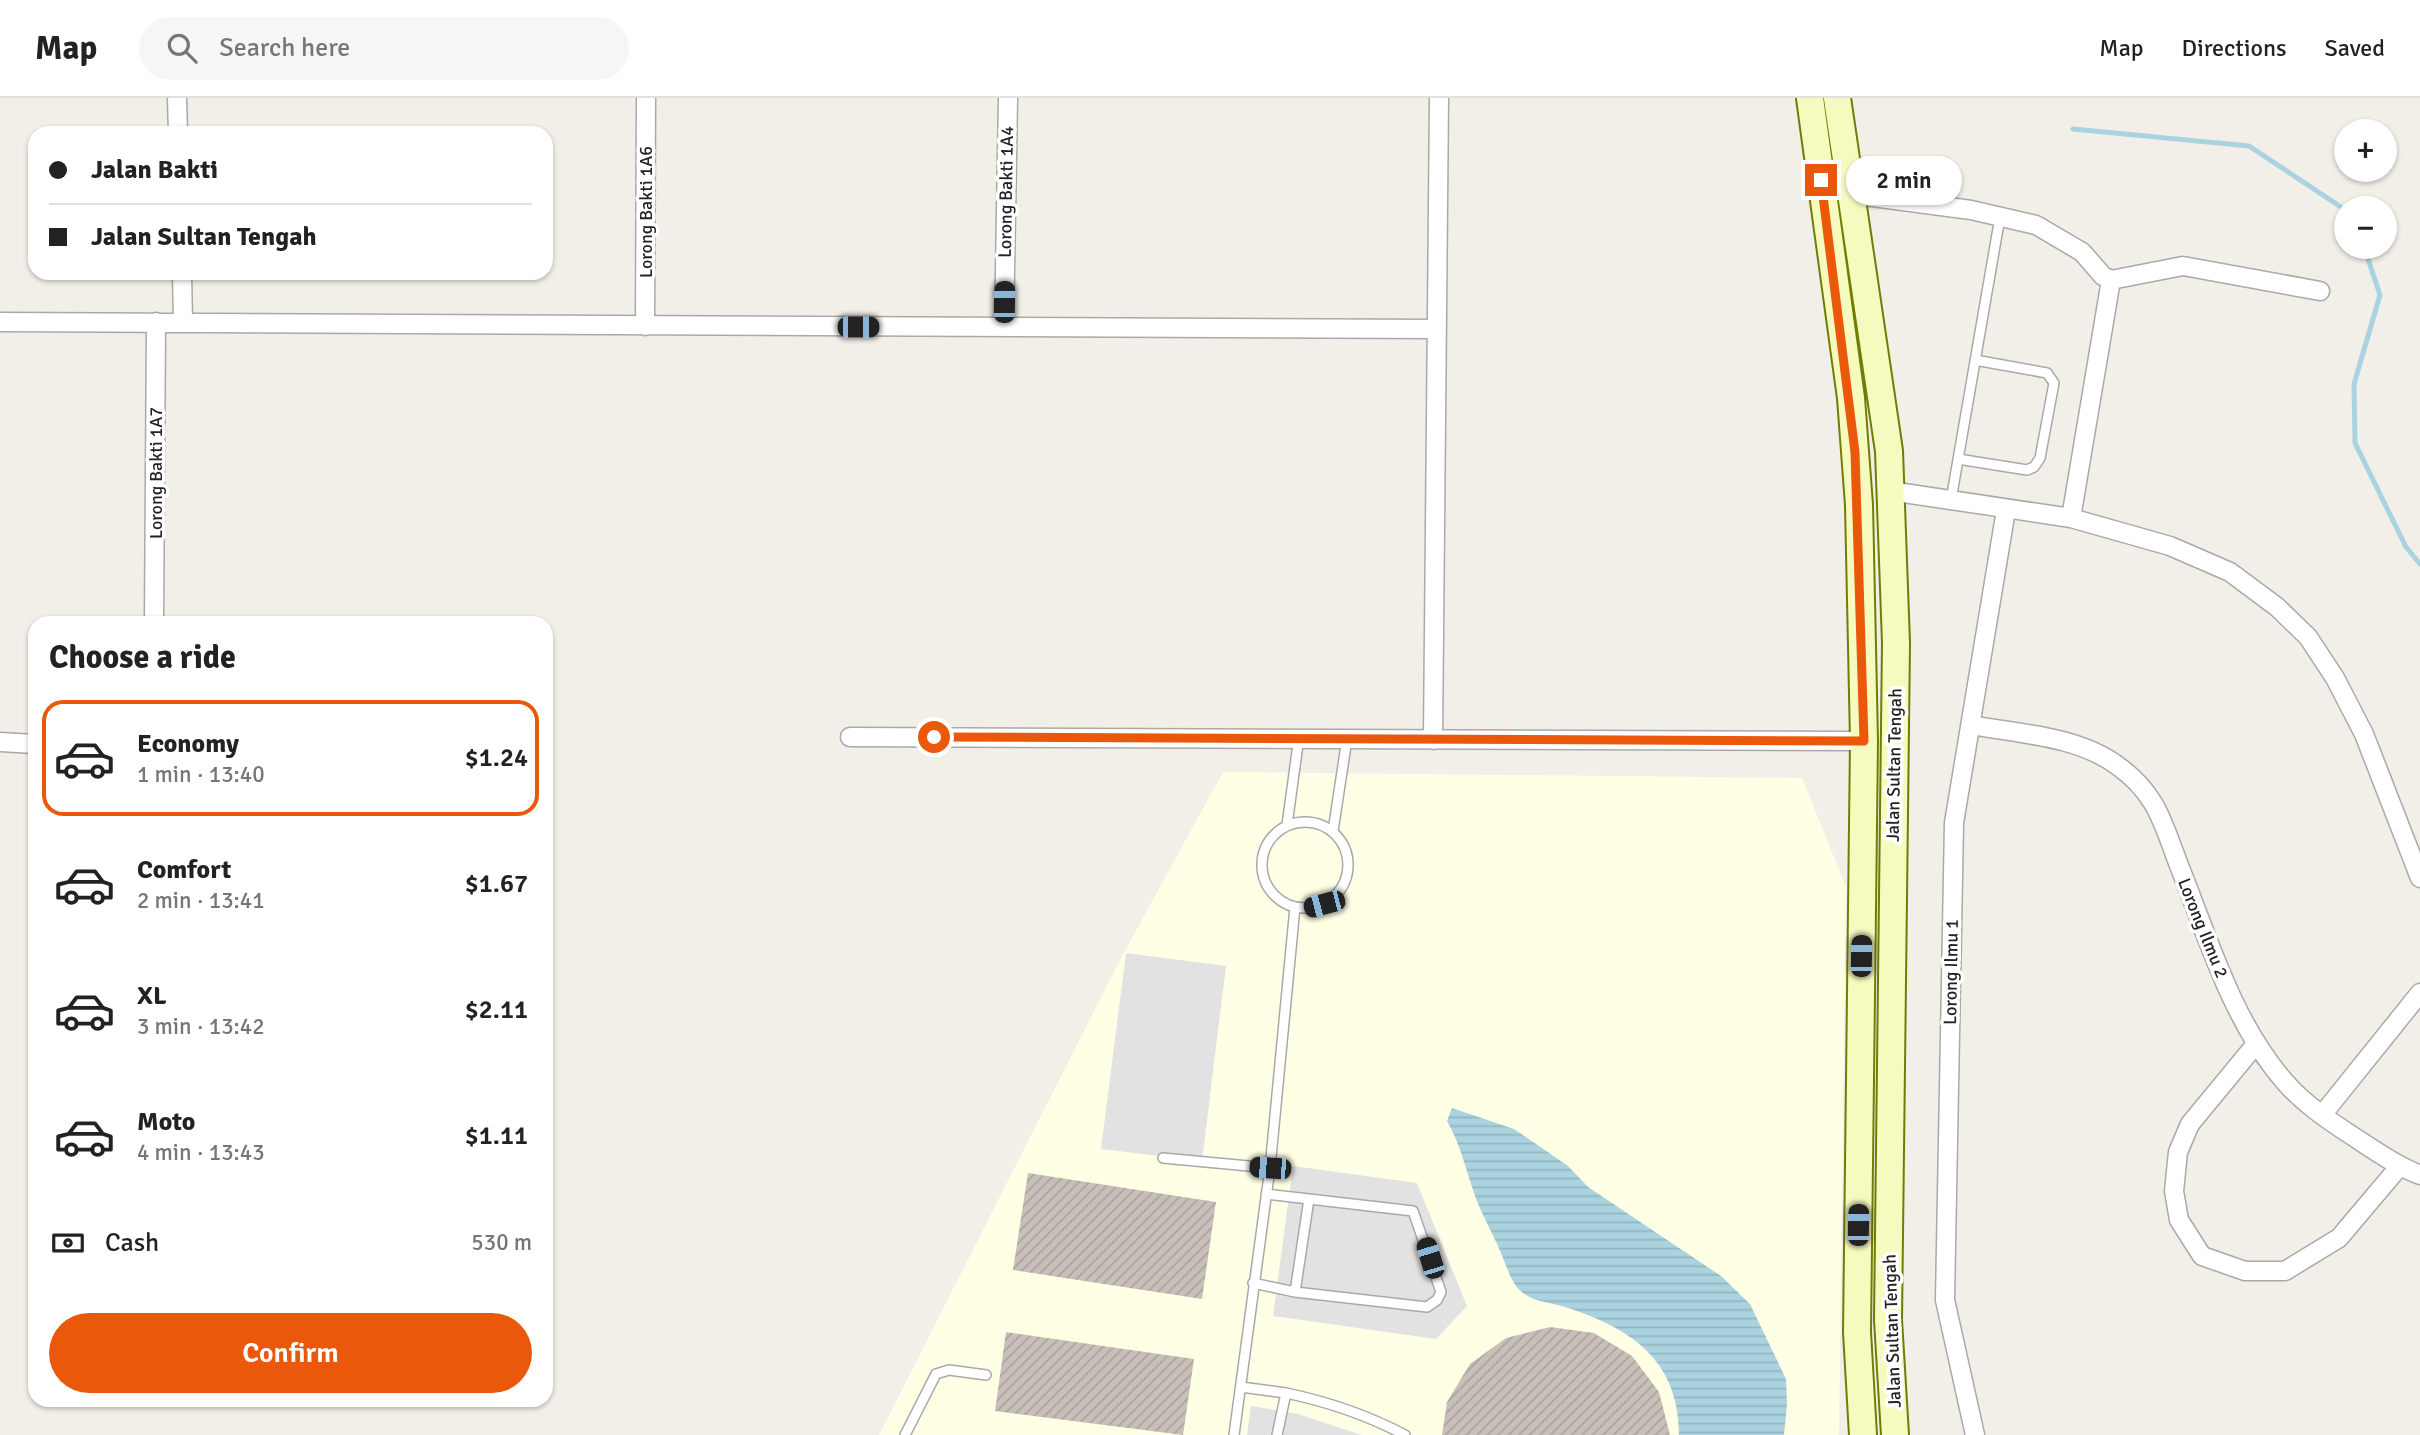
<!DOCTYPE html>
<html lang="en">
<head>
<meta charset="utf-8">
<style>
  body { margin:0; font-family:Signika,sans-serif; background:#f6f6f6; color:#222; height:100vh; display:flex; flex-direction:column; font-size:26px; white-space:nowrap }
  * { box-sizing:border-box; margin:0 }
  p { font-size:23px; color:#767676 }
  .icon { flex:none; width:38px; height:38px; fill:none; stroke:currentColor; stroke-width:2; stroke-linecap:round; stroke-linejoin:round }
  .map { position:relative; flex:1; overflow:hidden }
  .side { position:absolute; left:28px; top:518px; width:525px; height:791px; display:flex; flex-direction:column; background:#fff; border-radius:21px; box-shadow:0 2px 5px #0004 }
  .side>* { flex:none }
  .top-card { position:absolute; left:28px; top:28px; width:525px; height:154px; border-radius:21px; box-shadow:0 2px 5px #0004; display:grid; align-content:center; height:154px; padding:0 21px; background:#fff }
  .fabs { position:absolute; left:2334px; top:21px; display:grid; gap:14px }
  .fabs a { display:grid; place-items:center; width:63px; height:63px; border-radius:50%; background:#fff; box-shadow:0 2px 5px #0004; font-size:35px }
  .end { position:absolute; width:32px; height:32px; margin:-16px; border:9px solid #ea580c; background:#fff; box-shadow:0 0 0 4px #fff }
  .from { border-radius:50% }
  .bubble { position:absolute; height:49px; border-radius:24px; background:#fff; box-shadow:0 2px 5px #0004; font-size:23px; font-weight:600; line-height:49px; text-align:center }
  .car { position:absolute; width:21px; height:42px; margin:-21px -10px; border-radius:9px; box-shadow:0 0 5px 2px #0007; background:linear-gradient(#222 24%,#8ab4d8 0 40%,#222 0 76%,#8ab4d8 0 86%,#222 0) }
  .top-card b { display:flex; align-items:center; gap:24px; height:66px; font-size:26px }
  .top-card b+b { border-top:2px solid #e0e0e0 }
  .top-card i { width:18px; height:18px; background:#222 }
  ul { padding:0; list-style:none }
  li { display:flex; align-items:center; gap:21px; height:116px; margin:0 14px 10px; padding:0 7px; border:4px solid transparent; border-radius:21px }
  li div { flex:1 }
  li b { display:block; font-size:26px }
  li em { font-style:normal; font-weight:600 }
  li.current { border-color:#ea580c }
  li>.icon { width:63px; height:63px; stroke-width:1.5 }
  h2 { padding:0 21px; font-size:32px; line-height:84px }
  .pay { display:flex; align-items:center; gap:18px; height:77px; padding:0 21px; font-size:26px }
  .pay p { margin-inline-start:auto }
  .cta { display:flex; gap:14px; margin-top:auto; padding:14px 21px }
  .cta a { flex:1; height:80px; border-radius:42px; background:#ea580c; color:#fff; font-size:28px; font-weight:600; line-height:80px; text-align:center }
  header { display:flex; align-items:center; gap:42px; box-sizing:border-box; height:98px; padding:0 35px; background:#fff; border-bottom:2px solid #e0e0e0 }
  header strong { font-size:33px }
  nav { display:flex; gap:38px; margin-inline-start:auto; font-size:24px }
  .search { width:490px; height:63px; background:#f6f6f6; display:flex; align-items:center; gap:18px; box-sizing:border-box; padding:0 24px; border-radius:38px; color:#767676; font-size:26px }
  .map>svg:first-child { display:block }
</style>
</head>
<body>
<header>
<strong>Map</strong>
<div class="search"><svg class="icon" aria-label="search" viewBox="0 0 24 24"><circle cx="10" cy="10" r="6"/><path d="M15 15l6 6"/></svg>Search here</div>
<nav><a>Map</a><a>Directions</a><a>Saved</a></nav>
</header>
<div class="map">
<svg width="2420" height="1337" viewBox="0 0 2420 1337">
  <defs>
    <pattern id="water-rules" width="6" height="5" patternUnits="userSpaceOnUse" patternTransform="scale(1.75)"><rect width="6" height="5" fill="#aad3df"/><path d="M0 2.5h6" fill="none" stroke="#92b5bf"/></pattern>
    <pattern id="building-hatch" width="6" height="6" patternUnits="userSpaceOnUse" patternTransform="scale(1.75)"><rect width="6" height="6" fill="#c7bfb8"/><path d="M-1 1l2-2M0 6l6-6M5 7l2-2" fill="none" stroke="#aba49e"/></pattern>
  </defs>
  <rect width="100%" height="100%" fill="#f2efe9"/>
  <path fill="#ffffe5" d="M 1223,674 L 1802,680 L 1846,789 L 1839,1337 L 879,1337 L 1120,862 Z"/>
  <path fill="#e2e2e2" d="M 1126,855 L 1226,868 L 1202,1063 L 1101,1051 Z
    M 1293,1068 L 1417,1085 L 1467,1208 L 1436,1241 L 1273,1218 Z
    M 1251,1308 L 1298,1316 L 1362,1337 L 1247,1337 Z"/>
  <path fill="url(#water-rules)" d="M 1452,1010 L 1514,1031 L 1568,1068 L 1588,1089 L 1721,1178 L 1750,1206 L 1786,1281 L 1787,1306 L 1784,1337 L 1679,1337 C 1679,1262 1631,1230 1565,1209 C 1546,1203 1526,1204 1514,1185 C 1507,1173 1503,1158 1497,1146 C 1489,1128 1479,1111 1473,1092 C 1465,1068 1460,1046 1447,1023 Z"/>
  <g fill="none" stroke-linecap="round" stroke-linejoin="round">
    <path stroke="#aad3df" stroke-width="5" d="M 2073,31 L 2249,48 L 2347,113
      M 2364,149 L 2380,197 L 2354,286 L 2355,345 L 2406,449 L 2420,466"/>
  </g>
  <path fill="url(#building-hatch)" d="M 1028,1075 L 1216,1104 L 1202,1201 L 1013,1172 Z
    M 1550,1229 L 1594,1235 L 1632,1258 L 1659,1294 L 1670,1337 L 1442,1337 L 1447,1304 L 1470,1266 L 1506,1240 Z
    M 1006,1234 L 1194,1261 L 1183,1337 L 995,1313 Z"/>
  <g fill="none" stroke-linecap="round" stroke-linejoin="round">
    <defs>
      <path id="lane" d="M 1958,361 L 2027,372 L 2034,369 L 2040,360 L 2054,285 L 2047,275 L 1975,262
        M 1951,402 L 2000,119
        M1262 767a43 43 0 1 1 86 0a43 43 0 1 1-86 0Z
        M 1287,727 L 1299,639
        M 1333,733 L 1347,641
        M 1163,1060 L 1270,1070
        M 1266,1096 L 1309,1101
        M 1253,1185 L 1295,1194 L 1309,1101 L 1413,1113 L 1441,1194 L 1437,1202 L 1427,1209 L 1295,1194
        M 1241,1289 L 1286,1295 L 1277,1337
        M 1286,1295 C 1329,1304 1367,1317 1405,1337
        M 905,1337 L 936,1276 L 949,1272 L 986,1277
        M 1234,1337 L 1270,1070 L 1295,809"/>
      <path id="street" d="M 177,0 L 178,35
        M 1850,96 L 1971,112 L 2036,127 L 2082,154 L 2103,178 L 2111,182 L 2183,168 L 2320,193
        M 182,175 L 183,224
        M 0,224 L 1436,231
        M 645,228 L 646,0
        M 1004,229 L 1008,0
        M 1890,393 L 2071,420 L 2170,448 L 2230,474 L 2277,509 L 2308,539 L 2335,580 L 2364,636 L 2420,780
        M 2071,420 L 2111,182
        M 154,525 L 156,224
        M 1971,627 C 2020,636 2078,638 2118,668 C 2160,698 2164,731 2182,775 C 2210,846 2234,926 2285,984 C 2303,1005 2328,1022 2351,1037 C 2374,1052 2395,1067 2420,1077
        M 850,639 L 1864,643
        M 1433,642 L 1439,0
        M 0,644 L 35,646
        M 2256,946 L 2190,1026 L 2178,1054 L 2174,1093 L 2179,1122 L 2202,1158 L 2245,1173 L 2285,1173 L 2339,1140 L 2399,1069
        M 2322,1017 L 2420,895
        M 1975,1337 L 1945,1202 L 1954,725 L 2006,412"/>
      <path id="secondary" d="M 1810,0 L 1851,300 L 1859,407 L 1864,643 L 1857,1234 L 1863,1337
        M 1837,0 L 1889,353 L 1896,545 L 1888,1222 L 1895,1337"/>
    </defs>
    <use href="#lane" stroke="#a9a9a9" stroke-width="12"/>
    <use href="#street" stroke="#a9a9a9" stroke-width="21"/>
    <use href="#secondary" stroke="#707d05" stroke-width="30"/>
    <use href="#lane" stroke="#fff" stroke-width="9"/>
    <use href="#street" stroke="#fff" stroke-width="18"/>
    <use href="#secondary" stroke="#f7fabf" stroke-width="26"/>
  </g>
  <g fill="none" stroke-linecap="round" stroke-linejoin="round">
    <path stroke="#ea580c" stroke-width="9" d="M 934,639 L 1864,643 L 1855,354 L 1821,82"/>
  </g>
  <g text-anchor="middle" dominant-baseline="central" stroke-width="7" stroke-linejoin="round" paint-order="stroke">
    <g font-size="18" fill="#222" stroke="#fff">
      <text transform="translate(1006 94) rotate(-89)">Lorong Bakti 1A4</text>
      <text transform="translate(646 114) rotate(-90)">Lorong Bakti 1A6</text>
      <text transform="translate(156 375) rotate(-90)">Lorong Bakti 1A7</text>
      <text transform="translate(1894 667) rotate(-89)">Jalan Sultan Tengah</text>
      <text transform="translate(2203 830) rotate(68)">Lorong Ilmu 2</text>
      <text transform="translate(1951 874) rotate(-89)">Lorong Ilmu 1</text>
      <text transform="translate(1892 1233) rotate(-92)">Jalan Sultan Tengah</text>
    </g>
  </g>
</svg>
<div class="fabs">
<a>+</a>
<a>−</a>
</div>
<i class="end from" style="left:934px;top:639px"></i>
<i class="end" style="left:1821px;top:82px"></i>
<div class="bubble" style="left:1846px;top:58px;width:116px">2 min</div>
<i class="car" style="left:1004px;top:204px;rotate:1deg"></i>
<i class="car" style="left:858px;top:229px;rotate:90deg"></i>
<i class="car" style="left:1324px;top:806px;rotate:255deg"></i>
<i class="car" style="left:1861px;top:858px;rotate:1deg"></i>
<i class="car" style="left:1270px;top:1070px;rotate:274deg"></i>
<i class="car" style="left:1858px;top:1127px;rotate:1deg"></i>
<i class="car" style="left:1430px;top:1160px;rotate:343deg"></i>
<div class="top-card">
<b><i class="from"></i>Jalan Bakti</b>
<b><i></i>Jalan Sultan Tengah</b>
</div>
<section class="side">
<h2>Choose a ride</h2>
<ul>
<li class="current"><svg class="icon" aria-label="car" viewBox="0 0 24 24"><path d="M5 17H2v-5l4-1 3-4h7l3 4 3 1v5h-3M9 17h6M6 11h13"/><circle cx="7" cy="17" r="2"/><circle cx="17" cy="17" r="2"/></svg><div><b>Economy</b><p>1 min · 13:40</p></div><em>$1.24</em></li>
<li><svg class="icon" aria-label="car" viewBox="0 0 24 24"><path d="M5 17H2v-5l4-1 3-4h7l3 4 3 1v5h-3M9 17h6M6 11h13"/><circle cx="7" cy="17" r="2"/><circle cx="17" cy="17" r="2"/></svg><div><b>Comfort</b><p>2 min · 13:41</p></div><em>$1.67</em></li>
<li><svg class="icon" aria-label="car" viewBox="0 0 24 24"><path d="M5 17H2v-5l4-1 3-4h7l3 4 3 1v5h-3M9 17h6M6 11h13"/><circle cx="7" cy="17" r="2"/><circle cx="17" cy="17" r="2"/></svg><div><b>XL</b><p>3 min · 13:42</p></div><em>$2.11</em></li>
<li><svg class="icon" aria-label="car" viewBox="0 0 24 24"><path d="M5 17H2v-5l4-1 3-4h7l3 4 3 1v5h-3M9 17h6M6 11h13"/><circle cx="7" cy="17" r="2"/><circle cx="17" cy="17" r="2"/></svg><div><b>Moto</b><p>4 min · 13:43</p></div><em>$1.11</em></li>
</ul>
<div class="pay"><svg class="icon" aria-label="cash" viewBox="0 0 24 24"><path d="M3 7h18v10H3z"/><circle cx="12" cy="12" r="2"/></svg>Cash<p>530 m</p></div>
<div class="cta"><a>Confirm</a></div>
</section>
</div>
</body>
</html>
